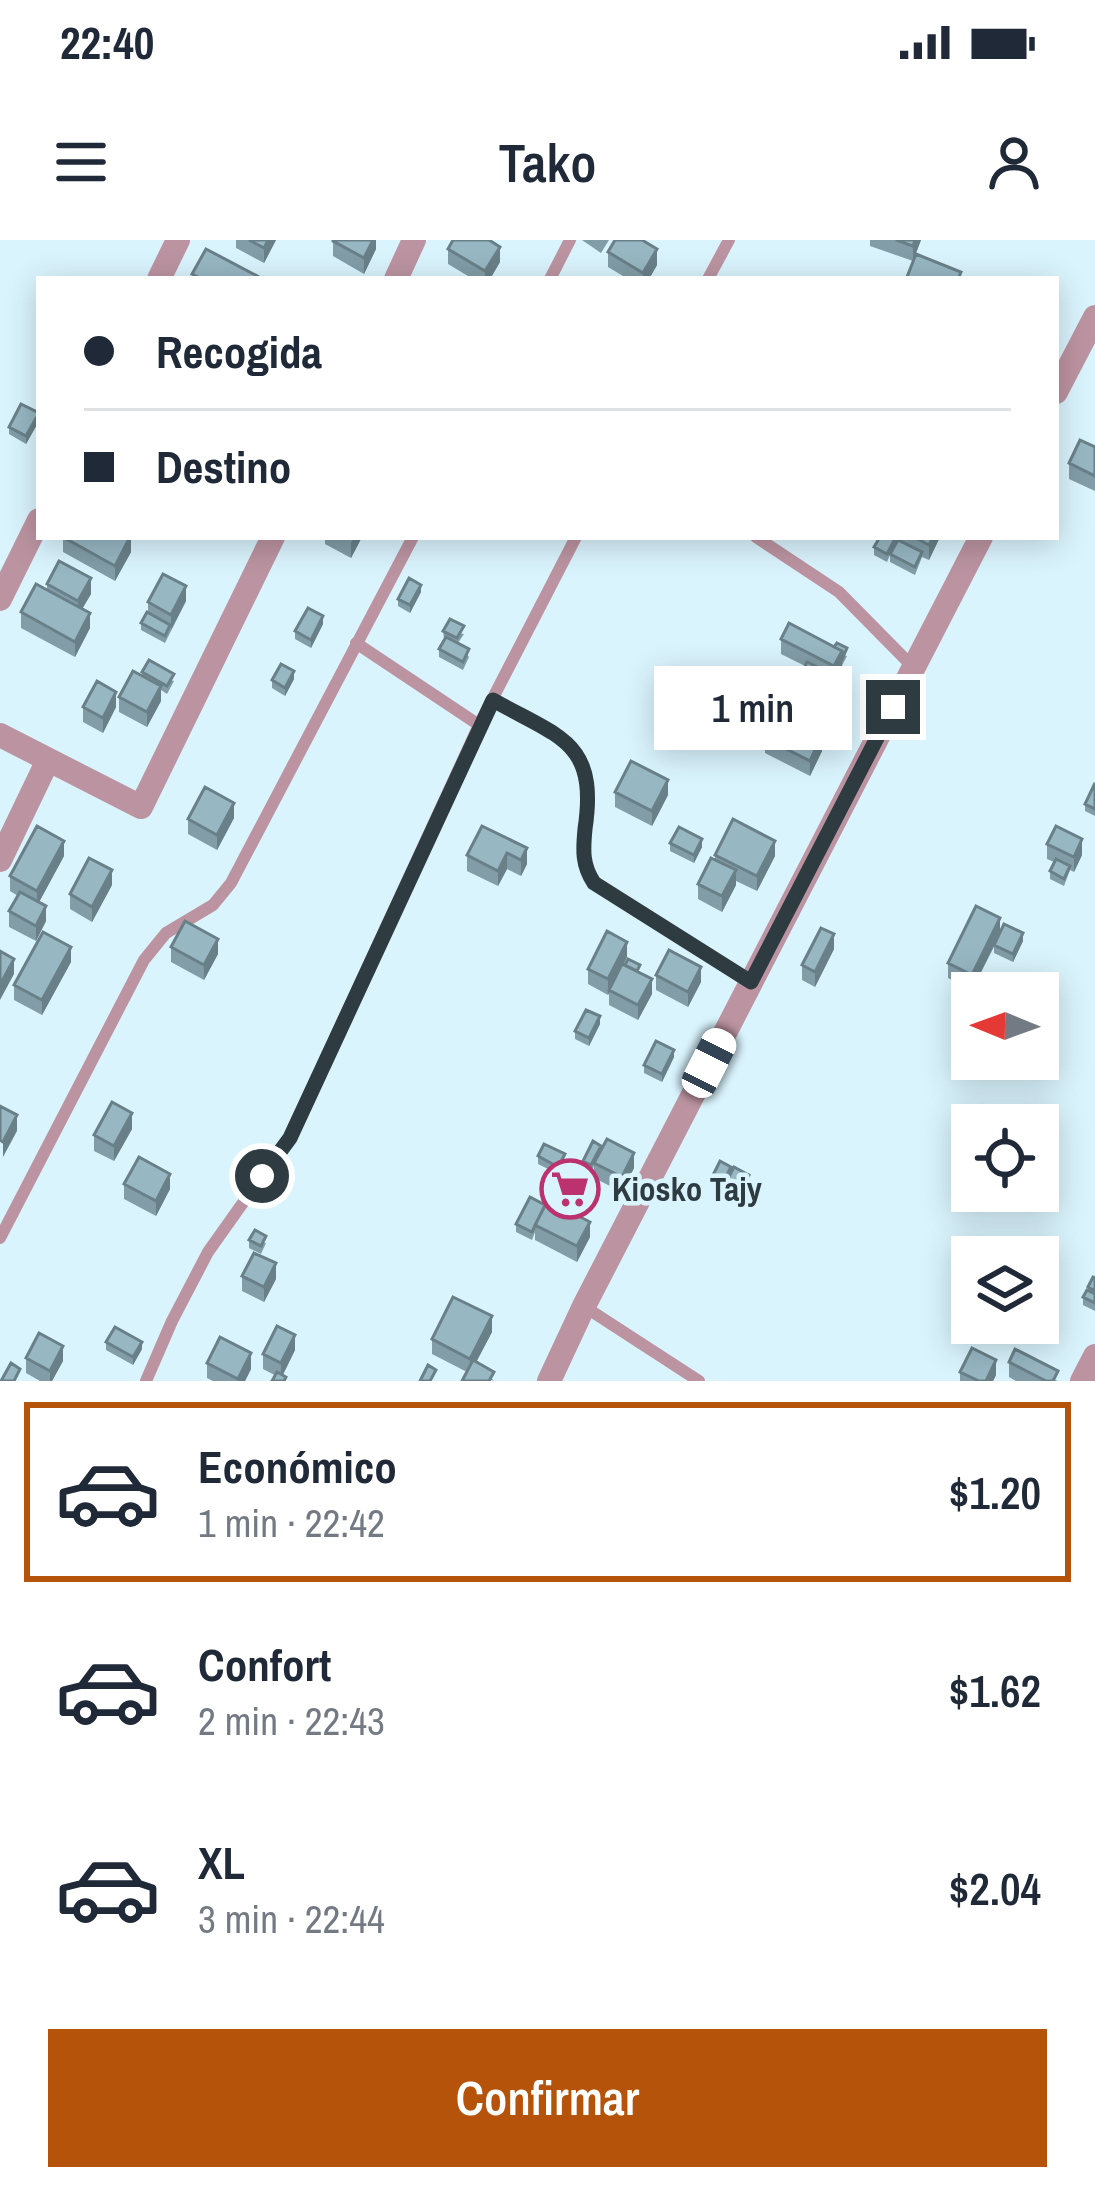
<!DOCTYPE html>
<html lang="es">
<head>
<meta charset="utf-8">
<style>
  body { margin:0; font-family:"Archivo Narrow",sans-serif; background:#f6f6f7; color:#1f2937; height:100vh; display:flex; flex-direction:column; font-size:45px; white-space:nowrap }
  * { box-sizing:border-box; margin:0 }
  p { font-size:39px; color:#747a83 }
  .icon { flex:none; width:66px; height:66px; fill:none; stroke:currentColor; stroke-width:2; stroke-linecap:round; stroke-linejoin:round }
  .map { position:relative; height:1141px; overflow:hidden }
  .drawer { display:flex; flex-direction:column; background:#fff; flex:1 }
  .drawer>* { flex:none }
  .hud { position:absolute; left:36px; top:36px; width:1023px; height:264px; border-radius:0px; box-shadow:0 6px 30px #0003; display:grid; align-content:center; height:264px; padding:0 48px; background:#fff }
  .needle { width:78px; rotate:271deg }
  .tools { position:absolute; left:951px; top:732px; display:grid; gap:24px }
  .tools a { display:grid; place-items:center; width:108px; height:108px; border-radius:0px; background:#fff; box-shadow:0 6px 30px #0003; font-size:60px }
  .end { position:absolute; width:54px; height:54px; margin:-27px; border:15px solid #2e3b40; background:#fff; box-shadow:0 0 0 6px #fff }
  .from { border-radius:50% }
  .bubble { position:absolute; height:84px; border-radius:0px; background:#fff; box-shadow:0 6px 30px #0003; font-size:39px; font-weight:600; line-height:84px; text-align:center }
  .car { position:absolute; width:36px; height:72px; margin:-36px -18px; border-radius:15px; box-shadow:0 0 9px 3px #0007; background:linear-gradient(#fff 24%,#345 0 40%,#fff 0 76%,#345 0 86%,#fff 0) }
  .hud b { display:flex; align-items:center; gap:42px; height:114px; font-size:45px }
  .hud b+b { border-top:3px solid #e0e1e3 }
  .hud i { width:30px; height:30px; background:#1f2937 }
  ul { padding:21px 0 0; list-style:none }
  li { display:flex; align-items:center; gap:36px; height:180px; margin:0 24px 18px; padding:0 24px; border:6px solid transparent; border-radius:0px }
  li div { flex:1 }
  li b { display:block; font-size:45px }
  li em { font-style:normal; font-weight:600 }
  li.selected { border-color:#b45309 }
  li>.icon { width:108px; height:108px; stroke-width:1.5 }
  .action { display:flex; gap:24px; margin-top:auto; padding:24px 48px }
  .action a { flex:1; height:138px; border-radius:0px; background:#b45309; color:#fff; font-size:48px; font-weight:600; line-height:138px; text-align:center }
  .status { display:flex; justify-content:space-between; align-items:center; height:84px; padding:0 60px; background:#fff; direction:ltr }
  .status svg { height:33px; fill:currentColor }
  header { display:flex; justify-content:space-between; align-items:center; height:156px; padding:0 48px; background:#fff; font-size:54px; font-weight:600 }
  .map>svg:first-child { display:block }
</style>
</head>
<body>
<div class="status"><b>22:40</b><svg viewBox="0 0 49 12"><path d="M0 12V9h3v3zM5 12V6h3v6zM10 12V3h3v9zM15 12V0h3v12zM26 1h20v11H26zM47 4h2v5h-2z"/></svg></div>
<header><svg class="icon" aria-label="menu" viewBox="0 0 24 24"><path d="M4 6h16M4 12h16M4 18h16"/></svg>Tako<svg class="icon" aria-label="person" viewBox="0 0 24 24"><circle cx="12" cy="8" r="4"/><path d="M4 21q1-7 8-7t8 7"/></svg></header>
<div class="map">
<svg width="1095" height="1141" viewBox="0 0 1095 1141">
  <rect width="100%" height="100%" fill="#daf4fe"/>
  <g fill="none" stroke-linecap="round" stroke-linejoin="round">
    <path stroke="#bc94a1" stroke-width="12" d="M 550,39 L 570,0
      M 708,39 L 729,0
      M 756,297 L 839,352 L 913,427
      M 356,403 L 479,485
      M 493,460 C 560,498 597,501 585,589 C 583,610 582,625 594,643 L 751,742
      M 0,998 L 144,720 L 166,693 L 213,665 L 231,643 L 413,297
      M 585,1067 L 699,1141
      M 146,1141 L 172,1081 L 208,1012 L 289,898 L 479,485 L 576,297"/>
    <path stroke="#bc94a1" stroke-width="24" d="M 159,39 L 178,0
      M 396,39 L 414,0
      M 1056,152 L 1095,77
      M 0,359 L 39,280
      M 0,495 L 141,567 L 273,297
      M 0,620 L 48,520
      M 549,1141 L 584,1066 L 981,297
      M 1082,1141 L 1095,1116"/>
  </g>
  <path fill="#829da8" d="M 236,0 L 276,0 L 264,23 L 236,8 Z
    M 376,0 L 376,9 L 364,34 L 333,16 L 333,1 Z
    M 582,0 L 609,0 L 601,13 Z
    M 870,0 L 921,0 L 913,21 L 870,6 Z
    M 448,9 L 500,22 L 490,39 L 473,39 L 448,24 Z
    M 608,12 L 657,25 L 649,39 L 628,39 L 608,27 Z
    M 39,181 L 26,204 L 9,194 L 9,187 Z
    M 1095,207 L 1095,251 L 1069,239 L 1069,223 Z
    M 63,297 L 131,312 L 115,341 L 63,312 Z
    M 325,297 L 362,297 L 351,318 L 325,304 Z
    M 880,297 L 940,297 L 929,320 L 922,317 L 915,335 L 890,322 L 890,315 L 887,322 L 874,315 L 874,307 Z
    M 47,344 L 91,354 L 82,369 L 90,388 L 75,417 L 21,388 L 21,372 L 47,350 Z
    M 421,352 L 410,373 L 398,366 L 398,359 Z
    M 186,361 L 165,403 L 141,390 L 141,383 L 148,373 L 148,362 Z
    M 323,384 L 311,408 L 295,399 L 295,391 Z
    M 443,391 L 464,394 L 458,403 L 469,417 L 463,430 L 439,417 L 439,409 L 444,399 Z
    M 781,399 L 847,416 L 834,441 L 831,439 L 827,451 L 803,438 L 805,426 L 781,414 Z
    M 142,432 L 174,441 L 167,454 L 161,450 L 161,461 L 147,487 L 119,472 L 119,457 L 142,436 Z
    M 294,439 L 285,456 L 272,448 L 272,440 Z
    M 83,467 L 116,467 L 103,493 L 83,482 Z
    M 781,467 L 823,477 L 815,492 L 822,511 L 810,536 L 765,513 L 765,498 L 781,474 Z
    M 1095,543 L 1095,576 L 1085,571 L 1085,564 Z
    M 615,552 L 668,555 L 652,586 L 615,567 Z
    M 234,578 L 217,610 L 188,594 L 188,579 Z
    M 482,586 L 527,624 L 521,636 L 507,629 L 498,646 L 467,631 L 467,615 Z
    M 670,603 L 702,607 L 694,623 L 670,611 Z
    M 1047,604 L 1082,615 L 1074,632 L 1070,630 L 1064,646 L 1050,639 L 1050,631 L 1054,622 L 1047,619 Z
    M 715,615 L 775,616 L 757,651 L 736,641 L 736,645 L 722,672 L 698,659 L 698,644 L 715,620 Z
    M 64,616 L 39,662 L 46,681 L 36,701 L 9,687 L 9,671 L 18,656 L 10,651 L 10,636 Z
    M 112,645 L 92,682 L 70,669 L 70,654 Z
    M 1000,692 L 1023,701 L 1013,722 L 994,713 L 994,707 L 972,750 L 948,738 L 948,723 Z
    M 171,707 L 218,714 L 204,740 L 171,722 Z
    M 834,709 L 815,747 L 802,740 L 802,725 Z
    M 627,717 L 624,724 L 640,733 L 652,754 L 638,780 L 609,765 L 609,753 L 608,755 L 588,744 L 588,729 Z
    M 71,722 L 42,775 L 14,760 L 14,745 Z
    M 656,735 L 701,742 L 688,767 L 656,750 Z
    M 600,784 L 589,806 L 575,799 L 575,791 Z
    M 674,817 L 662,842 L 644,833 L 644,825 Z
    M 132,889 L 114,921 L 94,911 L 94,895 Z
    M 601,911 L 634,928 L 622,952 L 594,938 L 594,926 L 591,933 L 583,929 L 583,921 Z
    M 538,916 L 565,922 L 558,934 L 538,924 Z
    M 731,934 L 749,943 L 740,960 L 725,952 L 725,945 L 723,950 L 712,944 L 712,937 Z
    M 124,944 L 170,949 L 156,976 L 124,959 Z
    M 530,957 L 590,997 L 577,1022 L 535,1000 L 535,992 L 532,1000 L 516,992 L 516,984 Z
    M 249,1000 L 266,1003 L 261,1014 L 249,1008 Z
    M 242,1036 L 276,1039 L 264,1062 L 242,1051 Z
    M 1095,1038 L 1095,1071 L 1083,1065 L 1083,1057 Z
    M 492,1092 L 476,1122 L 494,1141 L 467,1132 L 432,1114 L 432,1099 Z
    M 106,1102 L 142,1109 L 133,1125 L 106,1110 Z
    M 295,1110 L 283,1135 L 286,1141 L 263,1129 L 263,1114 Z
    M 26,1118 L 63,1121 L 52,1141 L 40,1141 L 26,1133 Z
    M 1009,1122 L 1058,1141 L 1016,1141 L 1009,1137 Z
    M 207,1123 L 251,1129 L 245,1141 L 213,1141 L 207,1138 Z
    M 960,1132 L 996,1135 L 993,1141 L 960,1141 Z"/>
  <path fill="#6a8088" d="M 268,0 L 276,0 L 264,23 L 264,8 Z
    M 373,0 L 376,0 L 376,9 L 364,34 L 364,18 Z
    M 915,0 L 921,0 L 913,21 L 913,6 Z
    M 500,7 L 500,22 L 490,39 L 485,39 L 485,31 Z
    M 657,9 L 657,25 L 649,39 L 643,39 L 643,33 Z
    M 39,173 L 39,181 L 26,204 L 26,196 Z
    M 131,297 L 131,312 L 115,341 L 115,326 Z
    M 354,297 L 362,297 L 351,318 L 351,303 Z
    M 933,297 L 940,297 L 929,320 L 929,305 Z
    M 91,338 L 91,354 L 78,376 L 78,361 Z
    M 421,345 L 421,352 L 410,373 L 410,365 Z
    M 186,346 L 186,361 L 171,390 L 171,375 Z
    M 90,373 L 90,388 L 75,417 L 75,402 Z
    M 323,376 L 323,384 L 311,408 L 311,400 Z
    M 842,411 L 842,426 L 834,441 L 834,426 Z
    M 294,431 L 294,439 L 285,456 L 285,448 Z
    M 161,446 L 161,461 L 147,487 L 147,472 Z
    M 116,452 L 116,467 L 103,493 L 103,478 Z
    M 823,462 L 823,477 L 812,498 L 812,483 Z
    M 822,495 L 822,511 L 810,536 L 810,521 Z
    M 668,540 L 668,555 L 652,586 L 652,571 Z
    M 234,563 L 234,578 L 217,610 L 217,595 Z
    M 702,599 L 702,607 L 694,623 L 694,615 Z
    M 1082,599 L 1082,615 L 1074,632 L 1074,617 Z
    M 64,601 L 64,616 L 37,666 L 37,651 Z
    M 775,601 L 775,616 L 757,651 L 757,636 Z
    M 527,608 L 527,624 L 521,636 L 521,620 Z
    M 507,613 L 507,629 L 498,646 L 498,631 Z
    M 112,630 L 112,645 L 92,682 L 92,667 Z
    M 736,630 L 736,645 L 722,672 L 722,656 Z
    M 46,666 L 46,681 L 36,701 L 36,686 Z
    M 1000,678 L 1000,693 L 972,750 L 972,735 Z
    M 1023,693 L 1023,701 L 1013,722 L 1013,714 Z
    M 834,694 L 834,709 L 815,747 L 815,732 Z
    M 218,699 L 218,714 L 204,740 L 204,725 Z
    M 627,702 L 627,717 L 608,755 L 608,739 Z
    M 71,707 L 71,722 L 42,775 L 42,760 Z
    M 14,719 L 14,734 L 0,760 L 0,745 Z
    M 701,727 L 701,742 L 688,767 L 688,752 Z
    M 652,739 L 652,754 L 638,780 L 638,765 Z
    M 600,776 L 600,784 L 589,806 L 589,798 Z
    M 674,810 L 674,817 L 662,842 L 662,834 Z
    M 132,873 L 132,889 L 114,921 L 114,906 Z
    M 17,875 L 17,891 L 3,917 L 3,902 Z
    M 634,913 L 634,928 L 622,952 L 622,937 Z
    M 170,934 L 170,949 L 156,976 L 156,961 Z
    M 749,935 L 749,943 L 740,960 L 740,952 Z
    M 590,982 L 590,997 L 577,1022 L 577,1006 Z
    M 276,1023 L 276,1039 L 264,1062 L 264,1047 Z
    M 492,1076 L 492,1092 L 470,1134 L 470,1119 Z
    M 295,1095 L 295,1110 L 281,1138 L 281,1123 Z
    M 142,1102 L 142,1109 L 133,1125 L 133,1117 Z
    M 63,1106 L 63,1121 L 52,1141 L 50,1141 L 50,1131 Z
    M 251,1113 L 251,1129 L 245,1141 L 238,1141 Z
    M 996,1120 L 996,1135 L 993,1141 L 986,1141 Z"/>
  <path fill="#97b7c3" stroke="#6a8088" stroke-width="3" d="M 249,0 L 268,0 L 264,8 Z
    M 333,0 L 373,0 L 364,18 L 333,1 Z
    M 453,0 L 489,0 L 500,7 L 485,31 L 448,9 Z
    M 615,0 L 642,0 L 657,9 L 643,33 L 608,12 Z
    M 896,0 L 915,0 L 913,6 Z
    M 206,9 L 261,38 L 202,39 L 192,34 Z
    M 916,14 L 961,32 L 958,39 L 913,39 L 907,37 Z
    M 21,164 L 39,173 L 26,196 L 9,187 Z
    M 1080,200 L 1095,207 L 1095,236 L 1069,223 Z
    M 63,297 L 130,297 L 115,326 Z
    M 880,297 L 896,297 L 887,314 L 874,307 Z
    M 914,297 L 933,297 L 929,305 Z
    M 898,300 L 922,312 L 915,327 L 890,314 Z
    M 59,321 L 91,338 L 78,361 L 47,344 Z
    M 163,334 L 186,346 L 171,375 L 148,362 Z
    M 409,338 L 421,345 L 410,365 L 398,359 Z
    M 36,344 L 90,373 L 75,402 L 21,372 Z
    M 308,368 L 323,376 L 311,400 L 295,391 Z
    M 147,372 L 170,385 L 165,396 L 141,383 Z
    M 450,379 L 464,386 L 457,398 L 443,391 Z
    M 789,383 L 842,411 L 834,426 L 781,399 Z
    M 446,397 L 469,409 L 463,422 L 439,409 Z
    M 837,403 L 847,408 L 843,417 L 842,411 L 834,407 Z
    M 149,420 L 174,434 L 167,446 L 142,432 Z
    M 807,422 L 831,434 L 827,443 L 803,431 Z
    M 281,424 L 294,431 L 285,448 L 272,440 Z
    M 133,431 L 161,446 L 147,472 L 119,457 Z
    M 97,441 L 116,452 L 103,478 L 83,467 Z
    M 792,446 L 823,462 L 812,483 L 781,467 Z
    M 778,472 L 822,495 L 810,521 L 765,498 Z
    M 631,521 L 668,540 L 652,571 L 615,552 Z
    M 1095,543 L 1095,569 L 1085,564 Z
    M 205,547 L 234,563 L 217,595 L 188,579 Z
    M 733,579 L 775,601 L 757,636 L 715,615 Z
    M 37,586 L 64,601 L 37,651 L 10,636 Z
    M 482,586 L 527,608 L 521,620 L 507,613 L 498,631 L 467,615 Z
    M 1056,586 L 1082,599 L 1074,617 L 1047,604 Z
    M 679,587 L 702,599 L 694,615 L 670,603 Z
    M 89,618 L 112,630 L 92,667 L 70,654 Z
    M 711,618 L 736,630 L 722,656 L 698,644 Z
    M 1056,619 L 1070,626 L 1064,639 L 1050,631 Z
    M 20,652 L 46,666 L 36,686 L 9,671 Z
    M 976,666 L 1000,678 L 972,735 L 948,723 Z
    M 185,681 L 218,699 L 204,725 L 171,707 Z
    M 1004,684 L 1023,693 L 1013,714 L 994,705 Z
    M 821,688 L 834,694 L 815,732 L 802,725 Z
    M 607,691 L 627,702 L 608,739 L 588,729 Z
    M 43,692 L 71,707 L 42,760 L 14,745 Z
    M 669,710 L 701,727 L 688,752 L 656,735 Z
    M 0,711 L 14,719 L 0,745 Z
    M 628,719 L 640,725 L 637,731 L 625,725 Z
    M 622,724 L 652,739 L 638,765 L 609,750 Z
    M 586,770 L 600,776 L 589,798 L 575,791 Z
    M 656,801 L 674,810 L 662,834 L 644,825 Z
    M 112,862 L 132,873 L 114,906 L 94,895 Z
    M 0,866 L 17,875 L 3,902 L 0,900 Z
    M 607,899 L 634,913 L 622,937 L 594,923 Z
    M 593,901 L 601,906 L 591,925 L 583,921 Z
    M 544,904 L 565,914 L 558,927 L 538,916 Z
    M 139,917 L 170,934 L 156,961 L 124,944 Z
    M 720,921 L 731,927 L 723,942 L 712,937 Z
    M 734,927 L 749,935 L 740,952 L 725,944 Z
    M 530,957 L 545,965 L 532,992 L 516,984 Z
    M 548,960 L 590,982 L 577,1006 L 535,985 Z
    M 255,990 L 266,996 L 261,1006 L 249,1000 Z
    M 254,1013 L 276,1023 L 264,1047 L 242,1036 Z
    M 1093,1037 L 1095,1038 L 1095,1051 L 1088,1047 Z
    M 1087,1050 L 1095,1054 L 1095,1063 L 1083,1057 Z
    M 453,1057 L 492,1076 L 470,1119 L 432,1099 Z
    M 277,1086 L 295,1095 L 281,1123 L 263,1114 Z
    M 115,1087 L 142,1102 L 133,1117 L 106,1102 Z
    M 39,1093 L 63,1106 L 50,1131 L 26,1118 Z
    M 220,1097 L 251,1113 L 238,1139 L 207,1123 Z
    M 972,1108 L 996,1120 L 986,1141 L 979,1141 L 960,1132 Z
    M 1015,1109 L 1058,1131 L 1053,1141 L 1046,1141 L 1009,1122 Z
    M 473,1120 L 494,1132 L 489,1141 L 462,1141 Z
    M 11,1123 L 20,1129 L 14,1141 L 1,1141 Z
    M 428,1125 L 436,1130 L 430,1141 L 420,1141 Z
    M 277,1132 L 286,1137 L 284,1141 L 272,1141 Z"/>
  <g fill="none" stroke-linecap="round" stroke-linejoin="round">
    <path stroke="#2e3b40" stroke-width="15" d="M 262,936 L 290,898 L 493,460 C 560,498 598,501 585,589 C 583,610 582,625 594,643 L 751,742 L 893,467"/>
  </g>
  <defs>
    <symbol id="supermarket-ring" viewBox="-11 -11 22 22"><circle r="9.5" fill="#daf4fe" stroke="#bb326f" stroke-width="1.5"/><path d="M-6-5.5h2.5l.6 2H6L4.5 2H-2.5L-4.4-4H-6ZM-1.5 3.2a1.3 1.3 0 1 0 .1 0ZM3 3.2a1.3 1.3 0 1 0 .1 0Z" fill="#bb326f"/></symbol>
  </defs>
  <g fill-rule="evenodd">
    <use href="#supermarket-ring" x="537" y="916" width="66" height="66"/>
  </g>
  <g text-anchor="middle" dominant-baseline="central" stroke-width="9" stroke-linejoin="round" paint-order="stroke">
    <g font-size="33" font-weight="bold" fill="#2e3b40" stroke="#daf4fe" text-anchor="start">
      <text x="612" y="949">Kiosko Tajy</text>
    </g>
  </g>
</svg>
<div class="tools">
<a><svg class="needle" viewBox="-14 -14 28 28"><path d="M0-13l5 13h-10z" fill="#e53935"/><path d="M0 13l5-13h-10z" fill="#747a83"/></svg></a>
<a><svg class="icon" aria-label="locate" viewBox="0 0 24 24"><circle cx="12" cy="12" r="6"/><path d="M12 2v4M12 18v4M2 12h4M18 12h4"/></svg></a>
<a><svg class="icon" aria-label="layers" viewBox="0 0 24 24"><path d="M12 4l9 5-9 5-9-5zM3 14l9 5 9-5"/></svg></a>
</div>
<i class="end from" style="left:262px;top:936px"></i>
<i class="end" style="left:893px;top:467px"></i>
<div class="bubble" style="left:654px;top:426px;width:198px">1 min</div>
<i class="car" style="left:709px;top:823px;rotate:27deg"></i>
<div class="hud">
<b><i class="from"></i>Recogida</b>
<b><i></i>Destino</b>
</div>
</div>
<section class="drawer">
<ul>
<li class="selected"><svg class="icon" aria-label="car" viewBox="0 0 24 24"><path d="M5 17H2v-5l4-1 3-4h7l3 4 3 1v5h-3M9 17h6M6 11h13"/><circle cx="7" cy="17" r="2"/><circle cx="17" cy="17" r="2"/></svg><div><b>Económico</b><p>1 min · 22:42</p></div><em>$1.20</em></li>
<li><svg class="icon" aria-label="car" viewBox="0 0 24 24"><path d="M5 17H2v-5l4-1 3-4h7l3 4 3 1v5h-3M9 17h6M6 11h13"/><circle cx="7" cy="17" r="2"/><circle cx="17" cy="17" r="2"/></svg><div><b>Confort</b><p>2 min · 22:43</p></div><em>$1.62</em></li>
<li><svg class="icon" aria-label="car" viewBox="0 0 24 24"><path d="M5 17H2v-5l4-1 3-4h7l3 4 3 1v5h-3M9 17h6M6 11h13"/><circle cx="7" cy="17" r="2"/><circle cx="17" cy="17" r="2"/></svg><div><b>XL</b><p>3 min · 22:44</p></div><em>$2.04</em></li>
</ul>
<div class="action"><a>Confirmar</a></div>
</section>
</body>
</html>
